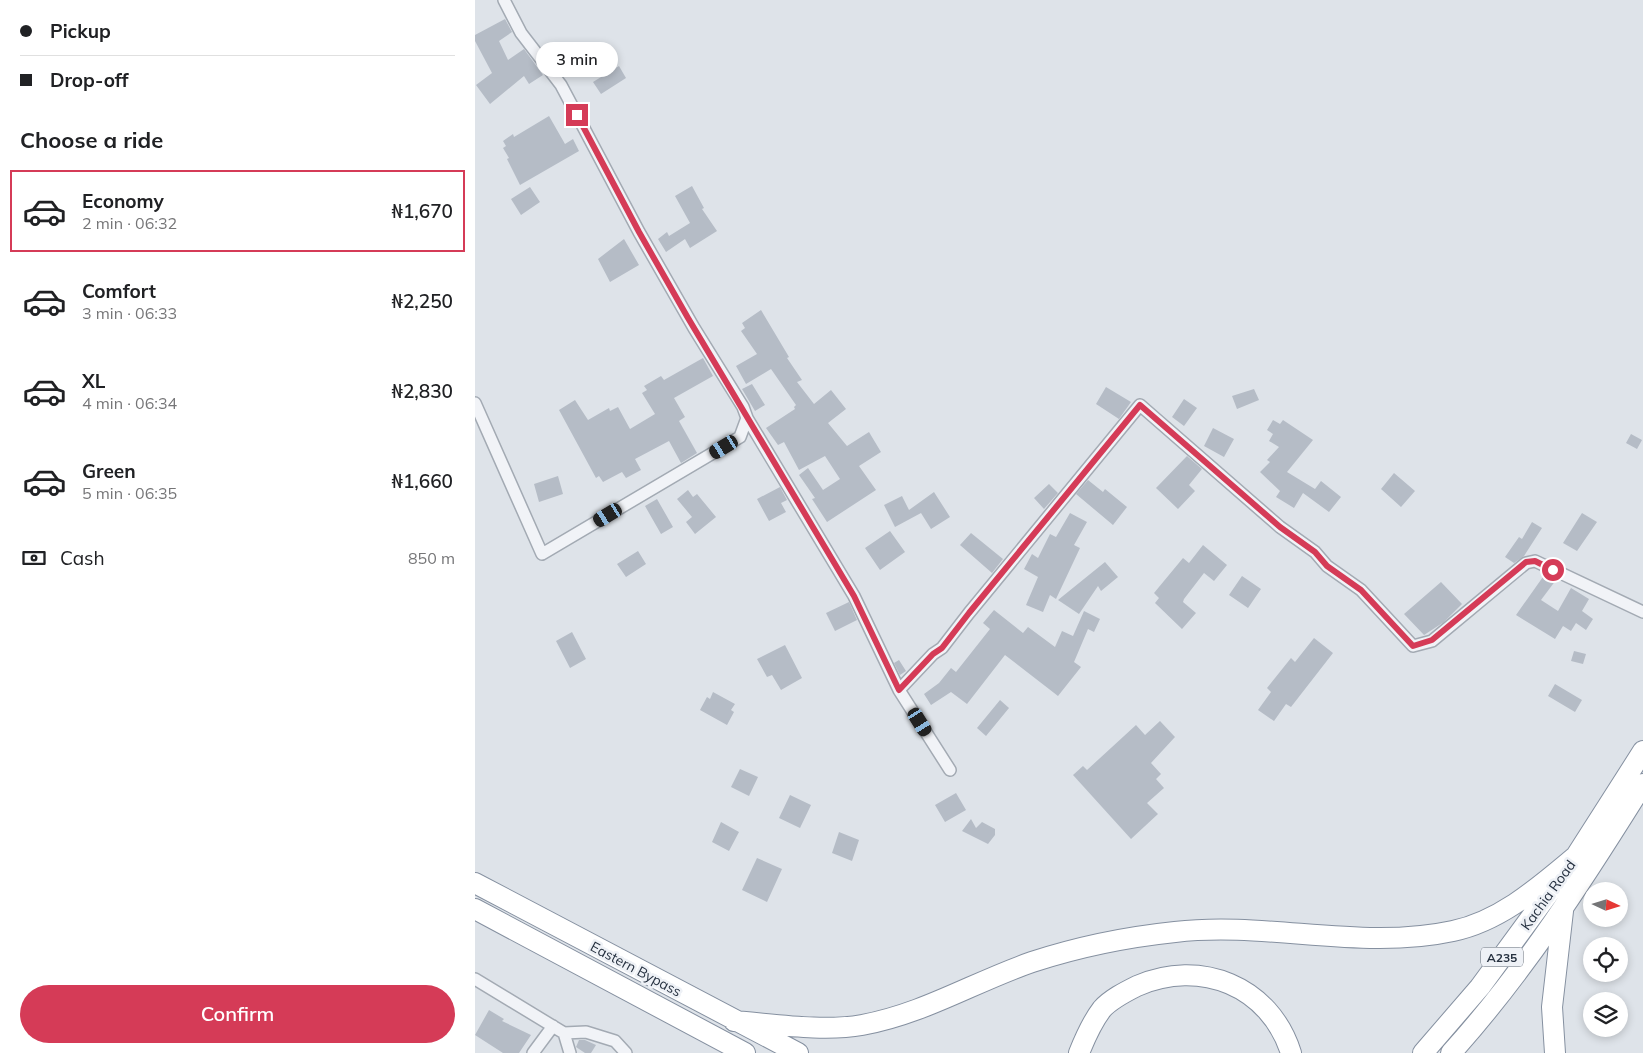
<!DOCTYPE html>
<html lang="en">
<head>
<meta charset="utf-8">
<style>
  body { margin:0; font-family:Mulish,sans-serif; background:#f6f6f6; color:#202124; height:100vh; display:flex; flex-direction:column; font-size:19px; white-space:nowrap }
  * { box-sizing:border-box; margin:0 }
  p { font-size:16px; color:#757577 }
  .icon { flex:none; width:28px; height:28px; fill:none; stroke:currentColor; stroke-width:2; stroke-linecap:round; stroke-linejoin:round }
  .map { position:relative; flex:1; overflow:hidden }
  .details { display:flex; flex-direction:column; background:#fff; width:475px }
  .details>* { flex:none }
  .hud { display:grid; align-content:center; height:110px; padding:0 20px; background:#fff }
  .needle { width:32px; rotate:94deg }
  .fabs { position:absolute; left:1108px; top:882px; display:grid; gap:10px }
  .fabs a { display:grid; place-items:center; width:45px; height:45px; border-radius:50%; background:#fff; box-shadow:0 2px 8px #0003; font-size:25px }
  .end { position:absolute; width:22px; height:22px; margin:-11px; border:6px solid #d53b57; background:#fff; box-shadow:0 0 0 2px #fff }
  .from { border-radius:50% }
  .bubble { position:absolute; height:35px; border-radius:18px; background:#fff; box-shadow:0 2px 8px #0003; font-size:16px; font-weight:600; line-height:35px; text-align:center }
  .car { position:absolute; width:15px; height:30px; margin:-15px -8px; border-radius:6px; box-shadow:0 0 4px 1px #0007; background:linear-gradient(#222 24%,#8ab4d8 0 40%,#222 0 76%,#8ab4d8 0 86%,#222 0) }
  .hud b { display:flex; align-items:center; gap:18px; height:48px; font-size:19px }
  .hud b+b { border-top:1px solid #e0e0e0 }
  .hud i { width:12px; height:12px; background:#202124 }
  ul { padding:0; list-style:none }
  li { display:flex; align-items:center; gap:15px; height:82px; margin:0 10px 8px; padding:0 10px; border:2px solid transparent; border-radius:0px }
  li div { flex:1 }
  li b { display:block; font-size:19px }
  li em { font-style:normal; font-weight:600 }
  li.on { border-color:#d53b57 }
  li>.icon { width:45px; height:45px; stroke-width:1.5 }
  h2 { padding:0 20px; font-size:22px; line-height:60px }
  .pay { display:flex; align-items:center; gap:12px; height:55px; padding:0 20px; font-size:19px }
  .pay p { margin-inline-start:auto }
  .primary-button { display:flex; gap:10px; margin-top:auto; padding:10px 20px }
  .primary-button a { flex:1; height:58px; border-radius:30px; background:#d53b57; color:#fff; font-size:20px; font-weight:600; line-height:58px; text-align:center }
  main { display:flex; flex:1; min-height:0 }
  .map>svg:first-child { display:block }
</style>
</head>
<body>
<main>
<section class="details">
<div class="hud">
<b><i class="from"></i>Pickup</b>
<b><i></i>Drop-off</b>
</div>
<h2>Choose a ride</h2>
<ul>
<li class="on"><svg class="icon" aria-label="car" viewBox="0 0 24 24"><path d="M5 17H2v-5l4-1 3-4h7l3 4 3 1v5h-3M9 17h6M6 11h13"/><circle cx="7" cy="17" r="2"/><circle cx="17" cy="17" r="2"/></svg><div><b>Economy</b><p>2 min · 06:32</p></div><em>₦1,670</em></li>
<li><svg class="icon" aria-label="car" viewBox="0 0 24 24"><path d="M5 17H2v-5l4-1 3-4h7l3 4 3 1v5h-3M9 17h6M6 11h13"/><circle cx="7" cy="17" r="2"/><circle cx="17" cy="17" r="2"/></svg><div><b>Comfort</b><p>3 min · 06:33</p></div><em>₦2,250</em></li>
<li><svg class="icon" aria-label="car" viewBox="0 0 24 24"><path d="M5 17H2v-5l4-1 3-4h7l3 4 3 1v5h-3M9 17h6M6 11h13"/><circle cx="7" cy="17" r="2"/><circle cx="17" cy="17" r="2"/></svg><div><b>XL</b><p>4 min · 06:34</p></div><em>₦2,830</em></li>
<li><svg class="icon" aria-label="car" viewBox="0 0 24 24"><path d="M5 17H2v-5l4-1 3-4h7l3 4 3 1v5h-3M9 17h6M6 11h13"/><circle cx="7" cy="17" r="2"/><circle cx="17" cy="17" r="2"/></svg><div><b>Green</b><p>5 min · 06:35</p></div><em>₦1,660</em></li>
</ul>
<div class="pay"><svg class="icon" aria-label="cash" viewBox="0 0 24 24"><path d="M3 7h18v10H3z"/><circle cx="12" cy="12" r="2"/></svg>Cash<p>850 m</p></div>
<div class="primary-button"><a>Confirm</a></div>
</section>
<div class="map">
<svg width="1168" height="1053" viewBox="0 0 1168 1053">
  <rect width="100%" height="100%" fill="#dee3e9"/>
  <path fill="#b5bcc6" d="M 30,19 L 37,32 L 24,41 L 33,60 L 49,49 L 68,75 L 54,84 L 49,76 L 15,104 L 1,85 L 17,73 L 0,41 L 0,35 Z
    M 144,66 L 151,78 L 126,94 L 118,82 Z
    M 74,116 L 90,144 L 98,139 L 104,151 L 45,185 L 32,159 L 34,158 L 28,148 L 31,146 L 28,141 L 38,134 L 39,137 Z
    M 217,186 L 229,208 L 227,209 L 242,231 L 215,248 L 210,239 L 191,252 L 183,239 L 192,232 L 194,236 L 215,223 L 200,196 Z
    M 55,187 L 65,202 L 46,215 L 36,199 Z
    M 149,239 L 164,265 L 135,282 L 123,259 Z
    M 286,310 L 314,357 L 312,358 L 327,380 L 322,382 L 339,404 L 356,390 L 371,409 L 353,423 L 372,446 L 394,432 L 406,452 L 384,466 L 401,490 L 352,522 L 337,499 L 340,498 L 324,475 L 333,468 L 348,490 L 365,479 L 350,456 L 324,470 L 309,442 L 303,445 L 291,428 L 320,409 L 319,407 L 321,405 L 296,369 L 271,384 L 261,366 L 282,354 L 266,331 L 270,328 L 267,323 Z
    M 228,358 L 238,376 L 199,398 L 210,417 L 204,421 L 222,453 L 206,463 L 194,441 L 160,459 L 166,470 L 151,478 L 147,472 L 128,482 L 124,476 L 121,478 L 84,410 L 100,400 L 113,420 L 134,408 L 135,411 L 143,407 L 155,429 L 180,414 L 167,393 L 172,390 L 169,386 L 186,376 L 189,380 Z
    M 277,384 L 290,405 L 280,411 L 267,389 Z
    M 631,387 L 656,402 L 644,419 L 621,404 Z
    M 779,389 L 784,400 L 762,409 L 757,396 Z
    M 709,399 L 722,408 L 709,426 L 697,417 Z
    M 798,420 L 805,424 L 808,420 L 838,440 L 812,472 L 840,489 L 846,481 L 866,497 L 854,512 L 828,493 L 819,508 L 801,497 L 805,491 L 785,472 L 795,462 L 792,460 L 804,447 L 794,441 L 798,434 L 792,430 Z
    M 738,428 L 759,439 L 749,457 L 729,446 Z
    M 1156,434 L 1167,440 L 1162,449 L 1151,443 Z
    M 712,456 L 727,469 L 714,485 L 720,491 L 703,509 L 681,488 Z
    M 919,473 L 940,491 L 926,507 L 906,489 Z
    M 83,476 L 88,494 L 64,502 L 59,484 Z
    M 613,480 L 628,492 L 630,489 L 652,507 L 638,525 L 601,494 Z
    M 574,484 L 583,493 L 569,509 L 559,498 Z
    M 305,487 L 312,500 L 306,503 L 311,512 L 294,521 L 282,499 Z
    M 213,490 L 218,497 L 222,494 L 241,517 L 220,534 L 211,522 L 217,517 L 202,499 Z
    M 459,492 L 475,517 L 456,529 L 446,513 L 420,527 L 409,505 L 427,496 L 434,510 Z
    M 182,499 L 198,527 L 186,534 L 170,506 Z
    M 595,513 L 612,522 L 599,545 L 605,548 L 581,599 L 575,595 L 568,612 L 551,605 L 563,577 L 549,569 L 557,554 L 563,558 L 575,534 L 581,537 Z
    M 1107,513 L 1122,522 L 1102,551 L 1088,543 Z
    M 1057,522 L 1067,528 L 1049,556 L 1039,563 L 1030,557 L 1044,537 L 1047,539 Z
    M 415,531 L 430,552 L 405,570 L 390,548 Z
    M 496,533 L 528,559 L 517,573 L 485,545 Z
    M 728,545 L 752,565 L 739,581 L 729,573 L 709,599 L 708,602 L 721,613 L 707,629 L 680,603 L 684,598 L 679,593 L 708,558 L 714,563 Z
    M 163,551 L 171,564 L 151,577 L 142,564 Z
    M 630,562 L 643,577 L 626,591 L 623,586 L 604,614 L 583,600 Z
    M 1070,574 L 1081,580 L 1066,600 L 1083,611 L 1096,588 L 1114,599 L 1107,611 L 1118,619 L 1111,630 L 1101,623 L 1096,631 L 1088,626 L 1080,639 L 1041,615 Z
    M 767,576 L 786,589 L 773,608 L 754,595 Z
    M 966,582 L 987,604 L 969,622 L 949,635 L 929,614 Z
    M 374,602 L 382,620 L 360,631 L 351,613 Z
    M 519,610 L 548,633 L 553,627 L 580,647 L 587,631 L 598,636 L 609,611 L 625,619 L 619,632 L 613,629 L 599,662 L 606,667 L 583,696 L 530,655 L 492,704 L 476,692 L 456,705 L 449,694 L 464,683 L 476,668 L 481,672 L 515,629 L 508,623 Z
    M 97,632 L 111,659 L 95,668 L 81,641 Z
    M 839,638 L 858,653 L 816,707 L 811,704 L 799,721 L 783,710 L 796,692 L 792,688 L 816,658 L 820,662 Z
    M 310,645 L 327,678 L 306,690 L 297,675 L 292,677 L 282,659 Z
    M 1099,651 L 1111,654 L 1108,664 L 1096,661 Z
    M 424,660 L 431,671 L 425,675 L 419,663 Z
    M 1080,684 L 1107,700 L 1100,712 L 1073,696 Z
    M 238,692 L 260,704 L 256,710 L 259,712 L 252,725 L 225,710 L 232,697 L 235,699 Z
    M 525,700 L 534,708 L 511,736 L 502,728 Z
    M 685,721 L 700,737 L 676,763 L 686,774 L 681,779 L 689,788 L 672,803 L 683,814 L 656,839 L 598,775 L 608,766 L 612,770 L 661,725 L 670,735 Z
    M 265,769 L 283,777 L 274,796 L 256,787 Z
    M 481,793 L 491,810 L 470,822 L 460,805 Z
    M 315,795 L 336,805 L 325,828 L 304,818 Z
    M 496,819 L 501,828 L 507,822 L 520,829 L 520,835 L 513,844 L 487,831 Z
    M 246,822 L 264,832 L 254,851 L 237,842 Z
    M 364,832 L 384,840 L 377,861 L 357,853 Z
    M 282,858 L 307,869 L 292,902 L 267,890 Z
    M 14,1010 L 29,1019 L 27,1021 L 56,1035 L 44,1053 L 28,1053 L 0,1035 Z
    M 104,1040 L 110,1040 L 121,1045 L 116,1053 L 110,1053 L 101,1047 Z"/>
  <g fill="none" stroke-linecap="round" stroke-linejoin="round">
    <defs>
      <path id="minor" d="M 0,403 L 67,554 L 265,437 L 272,418 L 268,407 L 219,328 L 164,232 L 86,85 L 46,33 L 29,0
        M 272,418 L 379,596 L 424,690 L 475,770
        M 424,690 L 458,654 L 467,648 L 494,613 L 665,405 L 805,527 L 840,552 L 852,566 L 886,590 L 938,646 L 957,641 L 1051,563 L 1060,561 L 1168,612
        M 0,979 L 89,1033 L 111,1032 L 140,1041 L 151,1053
        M 89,1033 L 95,1053
        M 58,1053 L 78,1026"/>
      <path id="trunk" d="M 0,883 L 323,1053
        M 0,909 L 270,1053
        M 259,1021 C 299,1024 348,1032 387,1025 C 448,1014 499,982 557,962 C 603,947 652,937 700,932 C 792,921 886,951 978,931 C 1026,921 1065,886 1101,856
        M 604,1053 C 610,1038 617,1022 627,1009 C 636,999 650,992 662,986 C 725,958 795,986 816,1053
        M 948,1053 L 1005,987 L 1101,856 L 1168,751
        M 976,1053 C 1050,971 1110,877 1168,784
        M 1080,1053 L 1077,1007 L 1088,911"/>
    </defs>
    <use href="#minor" stroke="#a3aab3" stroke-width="14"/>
    <use href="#trunk" stroke="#8590a0" stroke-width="22"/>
    <use href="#minor" stroke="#f1f3f7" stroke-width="11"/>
    <use href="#trunk" stroke="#fff" stroke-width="20"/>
  </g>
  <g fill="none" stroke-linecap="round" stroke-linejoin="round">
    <path stroke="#d53b57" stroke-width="6" d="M 102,115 L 164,232 L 213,318 L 379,596 L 424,690 L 458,654 L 467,648 L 494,613 L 665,405 L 805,527 L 840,552 L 852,566 L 886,590 L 938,646 L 957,640 L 1051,562 L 1060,561 L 1078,570"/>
  </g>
  <g text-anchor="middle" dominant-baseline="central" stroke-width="5" stroke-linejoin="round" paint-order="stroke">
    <rect fill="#eef1f6" stroke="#626b77" stroke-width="1" x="1006" y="947.5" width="42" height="19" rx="4"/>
    <g font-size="12" font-weight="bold" fill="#263140">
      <text x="1027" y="957">A235</text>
    </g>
    <g font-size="14" fill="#263140" stroke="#eef1f6">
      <text transform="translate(1073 895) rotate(-54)">Kachia Road</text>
      <text transform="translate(161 969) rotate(28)">Eastern Bypass</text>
    </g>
  </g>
</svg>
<div class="fabs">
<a><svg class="needle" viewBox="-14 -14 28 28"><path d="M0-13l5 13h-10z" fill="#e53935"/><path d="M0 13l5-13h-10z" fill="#757577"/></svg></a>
<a><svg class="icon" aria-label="locate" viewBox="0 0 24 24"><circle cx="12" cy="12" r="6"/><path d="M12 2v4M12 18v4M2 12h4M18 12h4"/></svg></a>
<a><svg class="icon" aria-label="layers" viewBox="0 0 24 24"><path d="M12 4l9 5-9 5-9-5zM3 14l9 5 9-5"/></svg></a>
</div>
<i class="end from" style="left:1078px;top:570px"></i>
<i class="end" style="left:102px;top:115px"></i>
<div class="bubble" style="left:61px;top:42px;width:82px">3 min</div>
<i class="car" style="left:249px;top:447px;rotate:239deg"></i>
<i class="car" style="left:133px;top:515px;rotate:239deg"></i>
<i class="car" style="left:445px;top:722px;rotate:148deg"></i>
</div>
</main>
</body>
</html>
